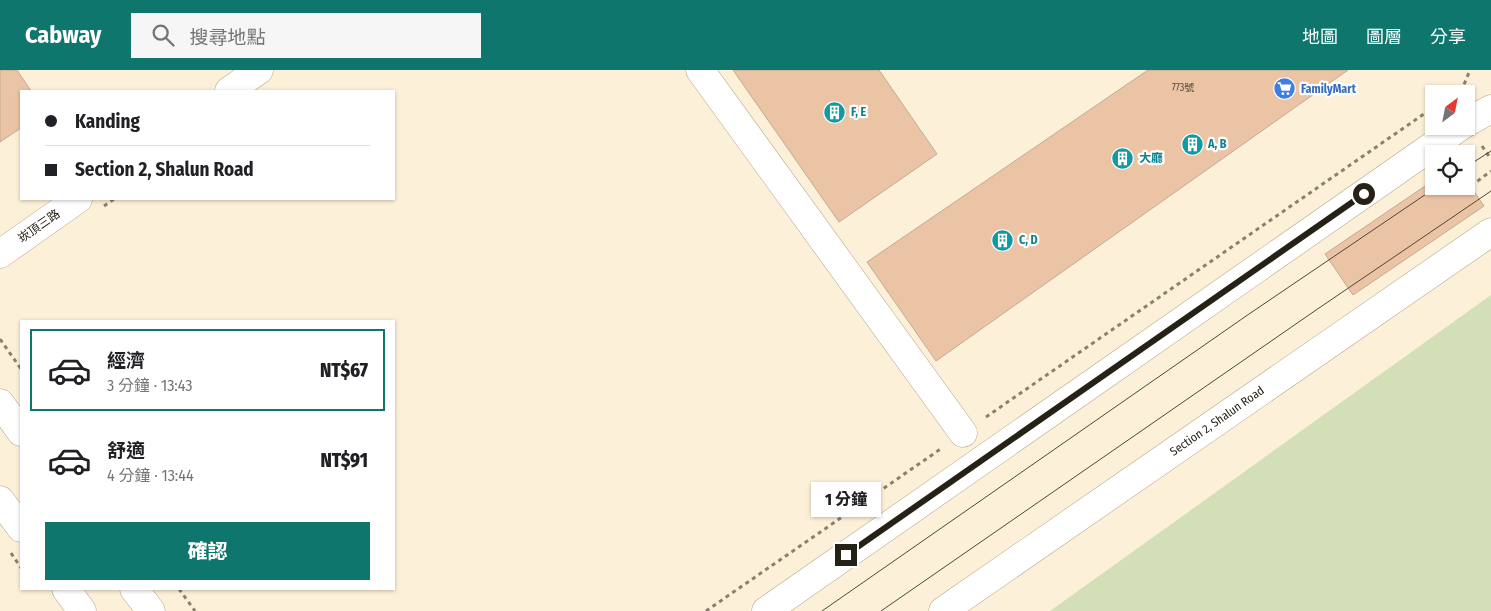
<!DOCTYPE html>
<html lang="zh-TW">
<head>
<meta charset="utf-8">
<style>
  body { margin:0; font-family:"Fira Sans Condensed","Noto Sans TC",sans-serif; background:#f6f6f6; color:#202124; height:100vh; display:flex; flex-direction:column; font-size:19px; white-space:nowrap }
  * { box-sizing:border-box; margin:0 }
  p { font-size:16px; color:#757577 }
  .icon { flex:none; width:28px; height:28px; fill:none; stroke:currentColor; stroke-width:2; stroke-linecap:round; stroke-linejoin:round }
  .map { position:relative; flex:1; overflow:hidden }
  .side { position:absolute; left:20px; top:250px; width:375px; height:270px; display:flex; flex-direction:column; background:#fff; border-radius:0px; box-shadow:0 1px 4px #0004 }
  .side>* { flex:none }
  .banner { position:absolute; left:20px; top:20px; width:375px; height:110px; border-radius:0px; box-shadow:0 1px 4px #0004; display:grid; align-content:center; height:110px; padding:0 25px; background:#fff }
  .needle { width:32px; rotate:32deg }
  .buttons { position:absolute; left:1425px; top:15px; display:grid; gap:10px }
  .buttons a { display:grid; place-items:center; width:50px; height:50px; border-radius:0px; background:#fff; box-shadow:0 1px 4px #0004; font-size:25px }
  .end { position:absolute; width:22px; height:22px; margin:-11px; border:6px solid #262116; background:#fff; box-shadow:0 0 0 2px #fff }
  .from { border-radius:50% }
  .bubble { position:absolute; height:35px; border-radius:0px; background:#fff; box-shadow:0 1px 4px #0004; font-size:16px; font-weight:800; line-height:35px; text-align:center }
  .banner b { display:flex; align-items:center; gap:18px; height:48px; font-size:19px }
  .banner b+b { border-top:1px solid #e0e0e0 }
  .banner i { width:12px; height:12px; background:#202124 }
  ul { padding:9px 0 0; list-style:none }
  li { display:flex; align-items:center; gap:15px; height:82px; margin:0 10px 8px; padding:0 15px; border:2px solid transparent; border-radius:0px }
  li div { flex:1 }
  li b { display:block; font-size:19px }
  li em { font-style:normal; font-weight:800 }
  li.current { border-color:#0f766e }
  li>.icon { width:45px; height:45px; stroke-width:1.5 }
  .cta { display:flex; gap:10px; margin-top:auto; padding:10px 25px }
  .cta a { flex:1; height:58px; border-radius:0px; background:#0f766e; color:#fff; font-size:20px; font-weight:800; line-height:58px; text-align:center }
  header { display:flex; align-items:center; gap:30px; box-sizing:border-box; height:70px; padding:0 25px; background:#0f766e; color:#fff }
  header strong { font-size:24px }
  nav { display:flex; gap:28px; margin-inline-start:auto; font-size:18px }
  .search { width:350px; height:45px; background:#f6f6f6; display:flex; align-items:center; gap:12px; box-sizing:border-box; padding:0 18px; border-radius:0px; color:#757577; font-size:19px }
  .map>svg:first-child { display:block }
</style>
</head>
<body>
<header>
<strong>Cabway</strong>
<div class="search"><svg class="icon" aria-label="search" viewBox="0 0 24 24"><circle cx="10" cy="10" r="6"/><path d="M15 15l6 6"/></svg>搜尋地點</div>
<nav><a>地圖</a><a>圖層</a><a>分享</a></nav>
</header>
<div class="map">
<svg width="1491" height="541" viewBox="0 0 1491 541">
  <rect width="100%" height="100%" fill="#fdf0d9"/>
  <path fill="#d3dfb6" d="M 1491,225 L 1491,541 L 1050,541 Z"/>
  <path fill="#ebc4a5" stroke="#c3a994" d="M 0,0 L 17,0 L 31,21 L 21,21 L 21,58 L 0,72 Z
    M 733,0 L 879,0 L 937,84 L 839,152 Z
    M 1148,0 L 1348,0 L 936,291 L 867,192 Z
    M 1434,110 L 1434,116 L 1466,116 L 1466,110 L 1484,136 L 1353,225 L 1325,184 Z"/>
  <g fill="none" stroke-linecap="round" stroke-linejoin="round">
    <defs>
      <path id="minor" d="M 700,0 L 963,363
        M 229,21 L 259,0
        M 1466,53 L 1491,39
        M 0,184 L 78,129
        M 0,333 L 21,362
        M 0,430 L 21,458
        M 66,519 L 82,541
        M 134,519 L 151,541
        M 766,541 L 1461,56
        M 943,541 L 1491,162"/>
    </defs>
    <use href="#minor" stroke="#b4a589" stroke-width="29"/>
    <path stroke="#898070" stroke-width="3" stroke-dasharray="4 4" stroke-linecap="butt" d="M 1452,24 L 1463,17 L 1470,0
      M 1482,76 L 1491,89
      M 1471,116 L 1491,101
      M 104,136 L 114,129
      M 0,269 L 21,299
      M 986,347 L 1434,37
      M 11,483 L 21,498
      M 179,519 L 195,541
      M 706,541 L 942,378"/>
    <use href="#minor" stroke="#fff" stroke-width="28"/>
    <path stroke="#4e483a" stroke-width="1" d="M 1466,97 L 1491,81
      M 822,541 L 1249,244 L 1438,116
      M 881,541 L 1319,238 L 1491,121"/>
  </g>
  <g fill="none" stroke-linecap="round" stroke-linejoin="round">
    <path stroke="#262116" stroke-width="6" d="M 846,485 L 1364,124"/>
  </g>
  <defs>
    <symbol id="supermarket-disc" viewBox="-11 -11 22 22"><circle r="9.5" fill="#3f7fe0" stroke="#fff"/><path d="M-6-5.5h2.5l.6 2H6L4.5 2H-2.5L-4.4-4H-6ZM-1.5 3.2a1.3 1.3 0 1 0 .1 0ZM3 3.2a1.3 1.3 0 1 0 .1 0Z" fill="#fff"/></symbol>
    <symbol id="building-disc" viewBox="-11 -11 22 22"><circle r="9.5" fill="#0f9aa8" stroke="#fff"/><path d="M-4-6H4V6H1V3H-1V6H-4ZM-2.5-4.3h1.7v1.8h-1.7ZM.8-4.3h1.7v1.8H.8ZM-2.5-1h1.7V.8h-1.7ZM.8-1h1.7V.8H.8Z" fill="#fff"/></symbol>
  </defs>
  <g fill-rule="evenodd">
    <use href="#supermarket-disc" x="1272" y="6" width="25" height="25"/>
    <use href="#building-disc" x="822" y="30" width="25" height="25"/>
    <use href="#building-disc" x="1180" y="62" width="25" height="25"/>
    <use href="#building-disc" x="1110" y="76" width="25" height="25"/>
    <use href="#building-disc" x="990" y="158" width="25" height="25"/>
  </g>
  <g text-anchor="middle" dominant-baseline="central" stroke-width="4.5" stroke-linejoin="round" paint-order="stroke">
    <g font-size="10" fill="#574a3a">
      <text x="1183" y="18">773號</text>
    </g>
    <g font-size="12" font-weight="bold" fill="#366cbe" stroke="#fff" text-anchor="start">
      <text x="1301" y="19">FamilyMart</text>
    </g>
    <g font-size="12" font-weight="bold" fill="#0d838f" stroke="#fff" text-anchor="start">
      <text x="851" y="42">F, E</text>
      <text x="1208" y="74">A, B</text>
      <text x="1139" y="88">大廳</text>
      <text x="1019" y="170">C, D</text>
    </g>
    <g font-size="12" fill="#262116" stroke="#fff">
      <text transform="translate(39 156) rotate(-35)">崁頂三路</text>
      <text transform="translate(1217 351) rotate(-35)">Section 2, Shalun Road</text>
    </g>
  </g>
</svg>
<div class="buttons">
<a><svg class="needle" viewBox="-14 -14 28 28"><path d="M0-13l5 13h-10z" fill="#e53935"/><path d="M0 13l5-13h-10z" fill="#757577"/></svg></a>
<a><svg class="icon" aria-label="locate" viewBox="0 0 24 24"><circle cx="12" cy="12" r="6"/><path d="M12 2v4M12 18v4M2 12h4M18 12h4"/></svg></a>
</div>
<i class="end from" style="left:1364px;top:124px"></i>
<i class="end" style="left:846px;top:485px"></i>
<div class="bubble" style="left:811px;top:412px;width:70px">1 分鐘</div>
<div class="banner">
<b><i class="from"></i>Kanding</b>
<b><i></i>Section 2, Shalun Road</b>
</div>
<section class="side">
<ul>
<li class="current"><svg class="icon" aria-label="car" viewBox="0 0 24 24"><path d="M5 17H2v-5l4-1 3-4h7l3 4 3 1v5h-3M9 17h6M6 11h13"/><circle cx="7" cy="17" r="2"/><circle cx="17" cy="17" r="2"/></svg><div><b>經濟</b><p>3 分鐘 · 13:43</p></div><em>NT$67</em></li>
<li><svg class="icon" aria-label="car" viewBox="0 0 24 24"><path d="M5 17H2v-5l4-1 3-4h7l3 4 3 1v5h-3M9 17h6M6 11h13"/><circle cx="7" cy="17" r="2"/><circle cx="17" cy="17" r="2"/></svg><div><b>舒適</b><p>4 分鐘 · 13:44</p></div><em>NT$91</em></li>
</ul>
<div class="cta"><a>確認</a></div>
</section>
</div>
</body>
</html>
